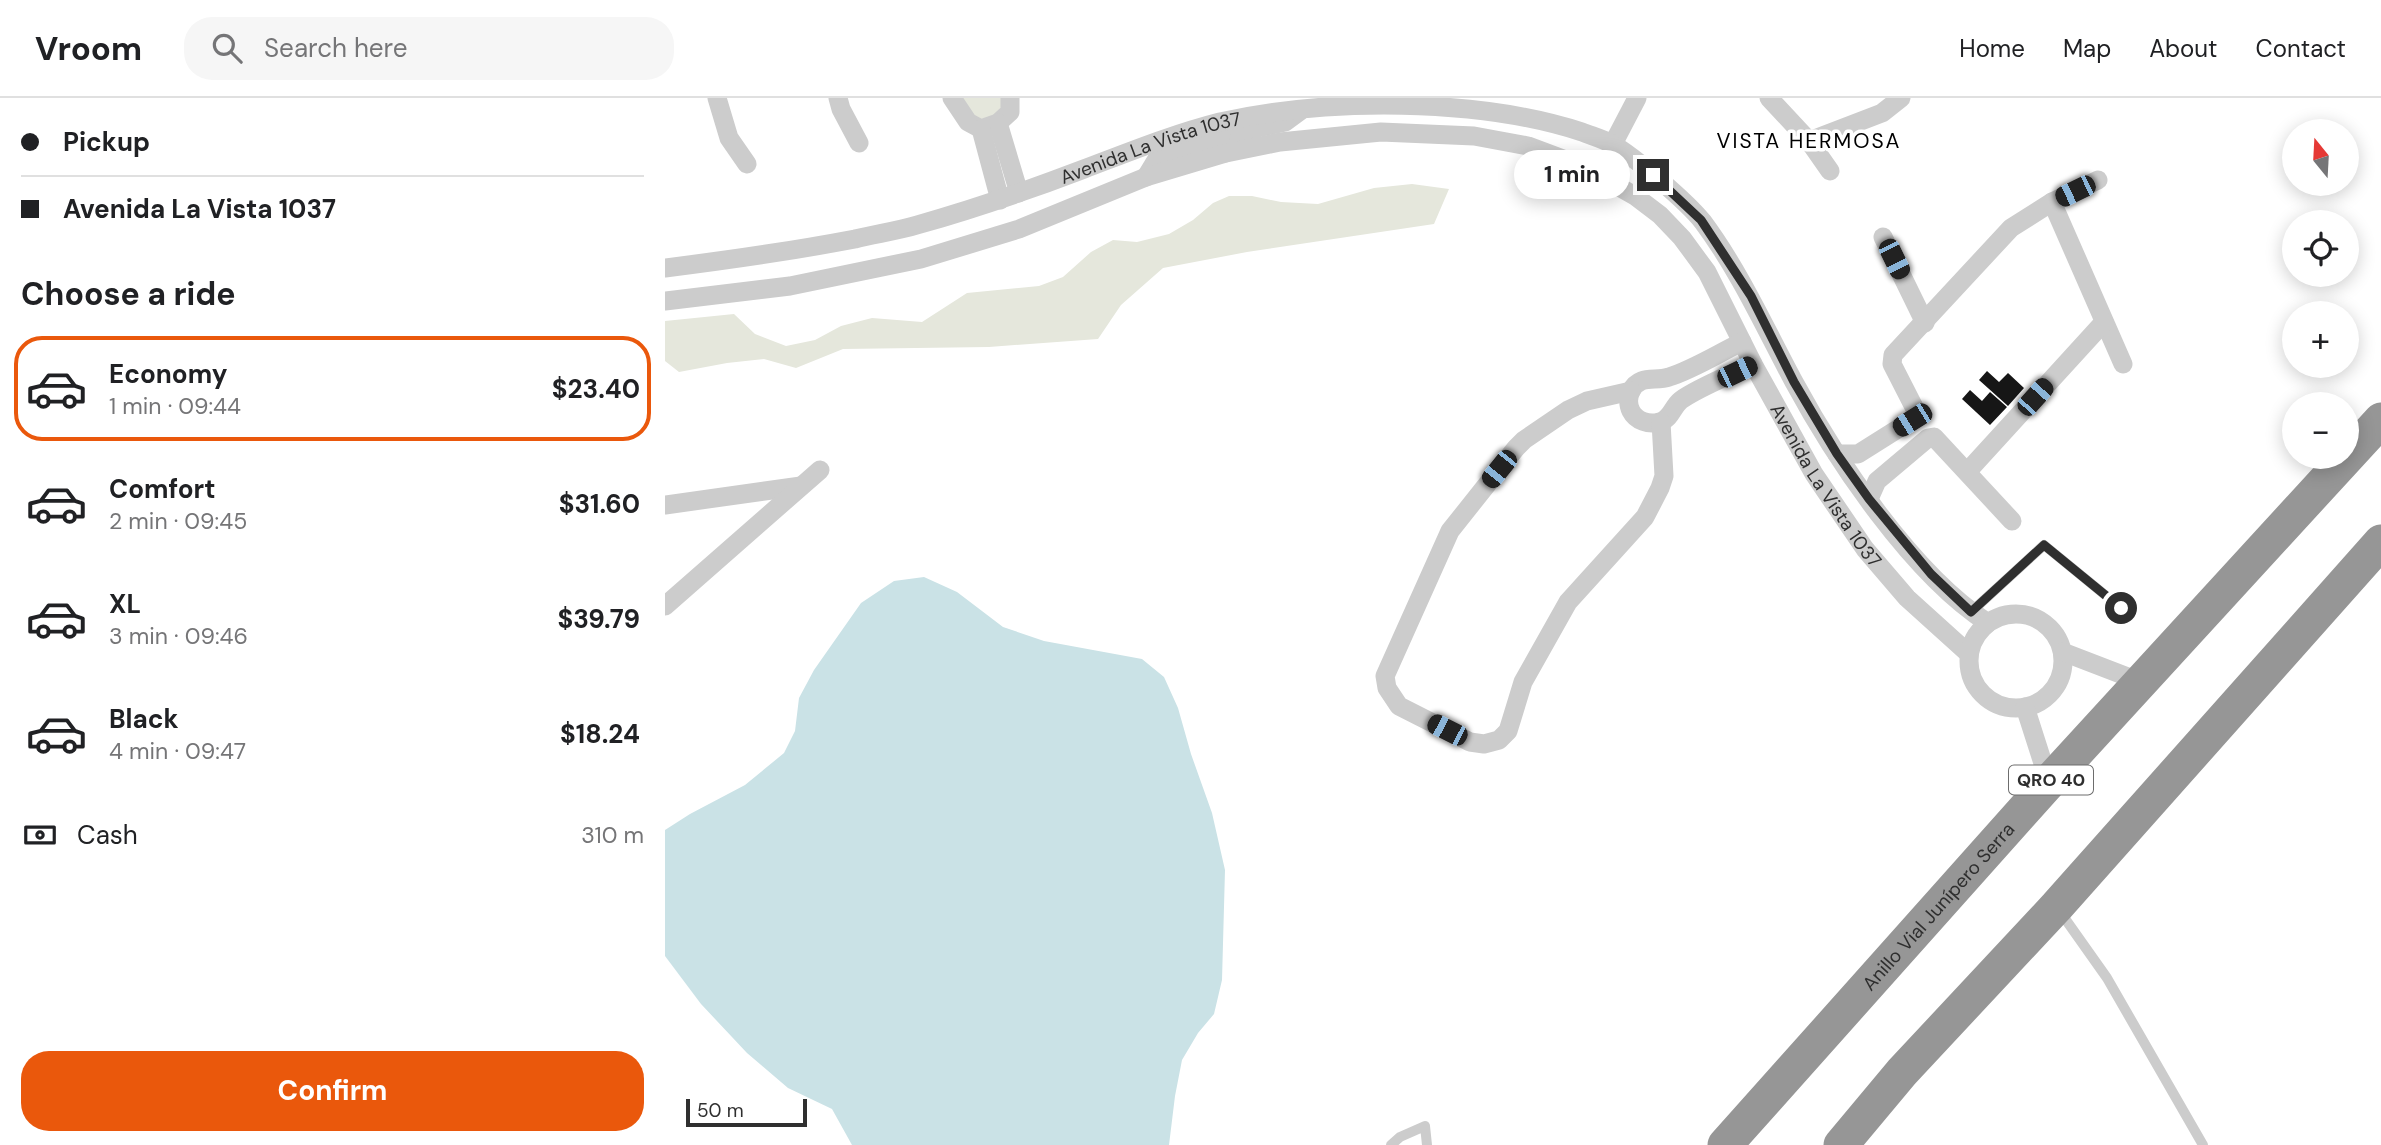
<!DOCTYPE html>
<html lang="en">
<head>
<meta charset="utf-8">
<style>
  body { margin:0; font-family:"DM Sans",sans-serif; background:#f6f6f6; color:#202124; height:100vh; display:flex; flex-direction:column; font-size:26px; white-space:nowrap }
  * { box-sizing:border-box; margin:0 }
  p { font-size:23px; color:#757577 }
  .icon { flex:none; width:38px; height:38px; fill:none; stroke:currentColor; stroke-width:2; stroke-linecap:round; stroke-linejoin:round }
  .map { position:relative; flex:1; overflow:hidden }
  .side { display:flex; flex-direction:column; background:#fff; width:665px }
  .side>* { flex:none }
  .guide { display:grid; align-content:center; height:154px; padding:0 21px; background:#fff }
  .needle { width:46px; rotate:342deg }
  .fabs { position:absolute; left:1617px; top:21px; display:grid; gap:14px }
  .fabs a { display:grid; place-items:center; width:77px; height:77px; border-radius:50%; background:#fff; box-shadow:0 4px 18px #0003; font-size:35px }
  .scale { position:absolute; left:21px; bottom:18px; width:121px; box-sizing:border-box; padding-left:7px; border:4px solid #2f2f2f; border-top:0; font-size:19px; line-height:24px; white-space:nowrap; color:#2f2f2f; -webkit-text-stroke:5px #fff; paint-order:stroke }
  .end { position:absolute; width:32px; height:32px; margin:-16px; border:9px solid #2f2f2f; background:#fff; box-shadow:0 0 0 4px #fff }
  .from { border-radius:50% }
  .bubble { position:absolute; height:49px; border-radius:24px; background:#fff; box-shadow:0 4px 18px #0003; font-size:23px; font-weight:700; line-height:49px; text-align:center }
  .car { position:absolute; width:21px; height:42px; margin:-21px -10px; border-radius:9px; box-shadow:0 0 5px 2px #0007; background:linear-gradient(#222 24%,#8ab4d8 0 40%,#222 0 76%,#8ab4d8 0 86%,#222 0) }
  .guide b { display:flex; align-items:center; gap:24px; height:66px; font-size:26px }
  .guide b+b { border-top:2px solid #e0e0e0 }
  .guide i { width:18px; height:18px; background:#202124 }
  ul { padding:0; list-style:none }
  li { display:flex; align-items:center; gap:21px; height:105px; margin:0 14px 10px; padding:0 7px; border:4px solid transparent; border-radius:28px }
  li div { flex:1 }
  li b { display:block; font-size:26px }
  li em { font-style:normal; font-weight:700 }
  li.on { border-color:#ea580c }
  li>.icon { width:63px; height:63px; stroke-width:1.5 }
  h2 { padding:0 21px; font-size:32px; line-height:84px }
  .pay { display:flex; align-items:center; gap:18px; height:77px; padding:0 21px; font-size:26px }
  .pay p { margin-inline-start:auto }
  .cta { display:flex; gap:14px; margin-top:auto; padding:14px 21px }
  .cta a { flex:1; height:80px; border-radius:28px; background:#ea580c; color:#fff; font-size:28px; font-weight:700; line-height:80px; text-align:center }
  header { display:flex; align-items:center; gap:42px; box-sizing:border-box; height:98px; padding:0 35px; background:#fff; border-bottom:2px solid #e0e0e0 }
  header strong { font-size:33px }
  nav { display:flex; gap:38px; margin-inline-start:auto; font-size:24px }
  .search { width:490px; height:63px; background:#f6f6f6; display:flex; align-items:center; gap:18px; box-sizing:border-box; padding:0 24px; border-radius:28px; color:#757577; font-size:26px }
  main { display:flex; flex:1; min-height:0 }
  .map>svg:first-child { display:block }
</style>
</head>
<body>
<header>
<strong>Vroom</strong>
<div class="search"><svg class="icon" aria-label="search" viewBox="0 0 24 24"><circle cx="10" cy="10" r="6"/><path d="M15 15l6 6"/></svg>Search here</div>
<nav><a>Home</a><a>Map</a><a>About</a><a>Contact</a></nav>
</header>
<main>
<section class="side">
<div class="guide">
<b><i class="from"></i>Pickup</b>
<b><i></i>Avenida La Vista 1037</b>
</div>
<h2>Choose a ride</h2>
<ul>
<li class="on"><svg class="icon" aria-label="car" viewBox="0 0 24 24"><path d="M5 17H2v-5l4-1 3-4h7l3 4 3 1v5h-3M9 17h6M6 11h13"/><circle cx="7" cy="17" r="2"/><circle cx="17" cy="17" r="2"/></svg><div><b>Economy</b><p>1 min · 09:44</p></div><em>$23.40</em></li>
<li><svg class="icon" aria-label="car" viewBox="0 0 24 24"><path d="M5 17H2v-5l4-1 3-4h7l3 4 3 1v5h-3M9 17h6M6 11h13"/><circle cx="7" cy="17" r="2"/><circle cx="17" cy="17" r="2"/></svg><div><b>Comfort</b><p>2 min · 09:45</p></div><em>$31.60</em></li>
<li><svg class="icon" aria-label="car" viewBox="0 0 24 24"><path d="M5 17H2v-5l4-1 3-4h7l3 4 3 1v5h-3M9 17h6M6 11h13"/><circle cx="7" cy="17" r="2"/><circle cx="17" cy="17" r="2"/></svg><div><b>XL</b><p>3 min · 09:46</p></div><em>$39.79</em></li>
<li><svg class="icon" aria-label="car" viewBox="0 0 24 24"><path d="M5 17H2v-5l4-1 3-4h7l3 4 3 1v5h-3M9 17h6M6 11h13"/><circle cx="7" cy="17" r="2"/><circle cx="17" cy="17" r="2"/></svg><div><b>Black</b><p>4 min · 09:47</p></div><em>$18.24</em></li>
</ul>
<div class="pay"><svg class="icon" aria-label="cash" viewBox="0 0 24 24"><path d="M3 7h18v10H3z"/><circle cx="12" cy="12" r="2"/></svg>Cash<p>310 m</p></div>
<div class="cta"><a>Confirm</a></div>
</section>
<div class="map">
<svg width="1716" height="1047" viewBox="0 0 1716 1047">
  <rect width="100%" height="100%" fill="#fff"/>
  <path fill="#e5e7dc" d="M 287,0 L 345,0 L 316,31 Z
    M 747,86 L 784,91 L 769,126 L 582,154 L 498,170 L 456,207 L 433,241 L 324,249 L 178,251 L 131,270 L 99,261 L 62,265 L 14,274 L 0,263 L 0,223 L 69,216 L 90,236 L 121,248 L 150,242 L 176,228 L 207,220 L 257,224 L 302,195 L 374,188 L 398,179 L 426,154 L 448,142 L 472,144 L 504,136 L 528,122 L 548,105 L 564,98 L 587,98 L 616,104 L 653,106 L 709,90 Z"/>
  <path fill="#cae2e6" d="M 259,479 L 292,494 L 338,529 L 379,543 L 477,561 L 499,579 L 513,610 L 526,656 L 547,715 L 560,772 L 557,882 L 549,916 L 533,935 L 517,962 L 510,998 L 504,1047 L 187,1047 L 167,1011 L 123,990 L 82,955 L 36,906 L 0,858 L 0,732 L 25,716 L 80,687 L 119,655 L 130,633 L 134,600 L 149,572 L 196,505 L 229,483 Z"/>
  <path fill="#161616" d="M 1322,273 L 1334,284 L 1343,275 L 1359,290 L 1343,308 L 1314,282 Z
    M 1305,292 L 1317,303 L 1325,294 L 1342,309 L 1325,327 L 1297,301 Z"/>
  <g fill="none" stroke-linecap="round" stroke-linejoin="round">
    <path stroke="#ccc" stroke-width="10" d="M 1306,514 L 1379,447 L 1456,510
      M 1396,815 L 1442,880 L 1538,1047
      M 726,1047 L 735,1039 L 760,1028 L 762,1047"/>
    <g stroke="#ccc" stroke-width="19">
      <path d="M 52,0 L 64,40 L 82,66"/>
      <path d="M 173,0 L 176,11 L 194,45"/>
      <path d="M 287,0 L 303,24 L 316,31 L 333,25 L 345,14 L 345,0"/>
      <path d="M 1104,0 L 1144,43 L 1165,73"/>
      <path d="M 333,25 L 354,95"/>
      <path d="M 316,31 L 335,102"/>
      <path d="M 1144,43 L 1217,15 L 1236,0"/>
      <path d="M 948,46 L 972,0"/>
      <path d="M 561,55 L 556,38 L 620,24 L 635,13"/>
      <path d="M 481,79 L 495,56 L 556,38 L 553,25"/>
      <path d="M 1387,104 L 1458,266"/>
      <path d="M 1218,139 L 1260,225"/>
      <path id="s1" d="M 0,170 C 64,162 127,153 190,141 C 210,136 232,133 252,127 C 309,111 364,92 419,71 C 464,54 508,36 555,24 C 662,0 813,0 917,34 C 927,38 938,41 947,46 C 969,58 1023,105 1038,124 C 1075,174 1100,230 1129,284 C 1171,362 1248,477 1323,525"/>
      <path id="s2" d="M 0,203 L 125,188 L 256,161 L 354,131 L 481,79 L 561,55 L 615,44 L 716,34 L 809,38 L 863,48 L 919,69 L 970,98 L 995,117 L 1017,140 L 1042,174 L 1088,266 L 1149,376 L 1200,451 L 1242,500 L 1304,556"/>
      <path d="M 1077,244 C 1054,255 1029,271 1004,279 C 990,284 975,276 966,293 C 963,299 963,307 966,313 C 971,323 984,327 994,324 C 1006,322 1007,309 1016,302 C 1036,288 1066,277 1088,266"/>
      <path d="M 966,293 L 922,303 L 903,312 L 859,342 L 851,350 L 785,433 L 720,578 L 722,590 L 734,608 L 805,644 L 819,646 L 834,642 L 843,633 L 858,584 L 903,504 L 980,419 L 995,390 L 999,378 L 996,324"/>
      <path d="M 1172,356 L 1193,356 L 1247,322 L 1251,316 L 1250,311 L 1227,266 L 1228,257 L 1346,130 L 1387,104 L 1433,82"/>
      <path d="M 1302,374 L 1439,224"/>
      <path d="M 1204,401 L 1212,383 L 1263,340 L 1269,339 L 1347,423"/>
      <path d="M 0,407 L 136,388"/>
      <path d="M 0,508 L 155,372"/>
      <circle cx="1351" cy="563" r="47"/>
      <path d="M 1398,554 L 1476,584"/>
      <path d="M 1360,609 L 1384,684"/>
    </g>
    <g stroke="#969696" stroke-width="35">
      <path id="s3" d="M 1060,1047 L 1384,684 L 1716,322"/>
      <path d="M 1176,1047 L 1237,974 L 1392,808 L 1716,444"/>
    </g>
  </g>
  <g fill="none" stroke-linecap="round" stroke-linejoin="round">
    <path stroke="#2f2f2f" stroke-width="9" d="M 988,77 L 1036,122 L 1086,198 L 1129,284 L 1172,356 L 1204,401 L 1266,476 L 1306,514 L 1379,447 L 1456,510"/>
  </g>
  <g text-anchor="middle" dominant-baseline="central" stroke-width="7" stroke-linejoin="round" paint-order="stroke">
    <rect fill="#fff" stroke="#6d6d6d" stroke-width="2" x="1344" y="667.5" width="84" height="29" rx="5"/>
    <g font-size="18" font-weight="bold" fill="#2f2f2f">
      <text x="1386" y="682">QRO 40</text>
    </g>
    <g font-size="19" fill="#2f2f2f" stroke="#fff">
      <text stroke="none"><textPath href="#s1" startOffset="502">Avenida La Vista 1037</textPath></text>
      <text stroke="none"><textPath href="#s2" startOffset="1356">Avenida La Vista 1037</textPath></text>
      <text stroke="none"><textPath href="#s3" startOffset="320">Anillo Vial Junípero Serra</textPath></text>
    </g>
    <g font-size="21" letter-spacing="2" fill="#000" stroke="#fff">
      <text x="1144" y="43">VISTA HERMOSA</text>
    </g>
  </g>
</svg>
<div class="fabs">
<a><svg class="needle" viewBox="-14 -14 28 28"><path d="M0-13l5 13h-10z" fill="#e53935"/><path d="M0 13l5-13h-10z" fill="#757577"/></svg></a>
<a><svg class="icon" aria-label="locate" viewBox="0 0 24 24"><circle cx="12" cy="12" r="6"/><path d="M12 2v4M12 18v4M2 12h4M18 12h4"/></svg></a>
<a>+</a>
<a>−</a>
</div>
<div class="scale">50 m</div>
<i class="end from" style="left:1456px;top:510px"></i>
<i class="end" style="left:988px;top:77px"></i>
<div class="bubble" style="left:849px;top:52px;width:116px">1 min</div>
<i class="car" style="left:1410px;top:93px;rotate:244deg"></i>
<i class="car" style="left:1229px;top:161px;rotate:154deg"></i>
<i class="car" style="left:1072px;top:274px;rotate:64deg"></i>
<i class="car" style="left:1370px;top:299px;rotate:42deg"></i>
<i class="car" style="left:1247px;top:322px;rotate:238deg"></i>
<i class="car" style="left:834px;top:371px;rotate:219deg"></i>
<i class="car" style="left:782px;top:632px;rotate:297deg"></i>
</div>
</main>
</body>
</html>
